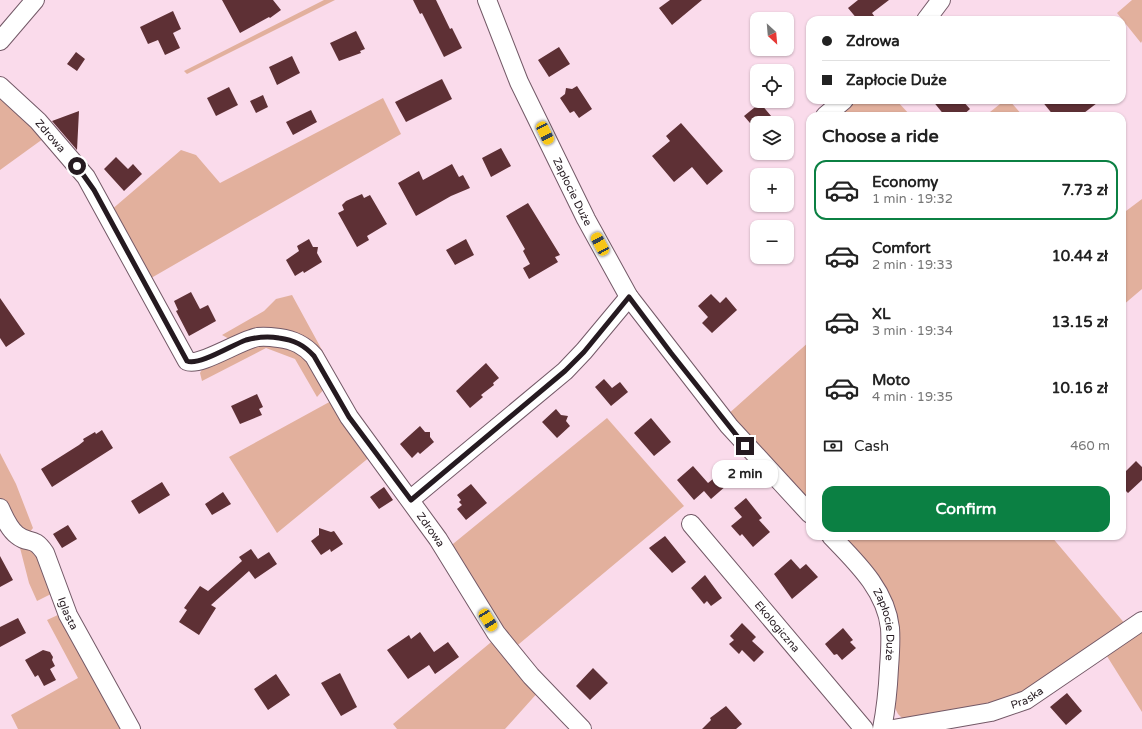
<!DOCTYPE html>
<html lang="en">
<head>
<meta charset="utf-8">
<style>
  body { margin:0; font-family:"Varela Round",sans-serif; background:#f6f6f6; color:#222; height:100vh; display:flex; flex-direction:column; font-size:15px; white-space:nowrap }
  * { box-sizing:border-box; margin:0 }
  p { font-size:13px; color:#767676 }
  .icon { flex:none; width:22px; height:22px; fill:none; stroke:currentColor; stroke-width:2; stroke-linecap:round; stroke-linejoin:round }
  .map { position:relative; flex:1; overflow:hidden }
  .side { position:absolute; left:806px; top:112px; width:320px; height:428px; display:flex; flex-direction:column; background:#fff; border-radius:12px; box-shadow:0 1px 3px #0004 }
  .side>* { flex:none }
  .guide { position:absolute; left:806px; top:16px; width:320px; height:88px; border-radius:12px; box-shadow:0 1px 3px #0004; display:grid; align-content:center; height:88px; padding:0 16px; background:#fff }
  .needle { width:26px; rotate:154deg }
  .tools { position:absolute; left:750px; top:12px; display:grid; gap:8px }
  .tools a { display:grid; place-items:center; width:44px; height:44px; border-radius:8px; background:#fff; box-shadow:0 1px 3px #0004; font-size:20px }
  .end { position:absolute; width:18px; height:18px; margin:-9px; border:5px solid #251a20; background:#fff; box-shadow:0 0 0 2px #fff }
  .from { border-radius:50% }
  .bubble { position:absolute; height:28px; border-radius:12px; background:#fff; box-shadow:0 1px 3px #0004; font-size:13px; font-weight:800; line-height:28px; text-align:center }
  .car { position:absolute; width:12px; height:24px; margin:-12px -6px; border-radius:5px; box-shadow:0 0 3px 1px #0007; background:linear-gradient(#f5c518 24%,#345 0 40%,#f5c518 0 76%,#345 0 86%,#f5c518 0) }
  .guide b { display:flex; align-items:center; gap:14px; height:38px; font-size:15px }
  .guide b+b { border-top:1px solid #e0e0e0 }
  .guide i { width:10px; height:10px; background:#222 }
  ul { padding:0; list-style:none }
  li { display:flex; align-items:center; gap:12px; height:60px; margin:0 8px 6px; padding:0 8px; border:2px solid transparent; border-radius:12px }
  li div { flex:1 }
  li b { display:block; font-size:15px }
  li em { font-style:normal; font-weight:800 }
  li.selected { border-color:#0b8043 }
  li>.icon { width:36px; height:36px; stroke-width:1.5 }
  h2 { padding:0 16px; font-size:18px; line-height:48px }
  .pay { display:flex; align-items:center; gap:10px; height:44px; padding:0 16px; font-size:15px }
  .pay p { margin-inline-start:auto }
  .cta { display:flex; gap:8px; margin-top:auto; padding:8px 16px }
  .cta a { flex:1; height:46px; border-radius:12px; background:#0b8043; color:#fff; font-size:16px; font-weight:800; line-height:46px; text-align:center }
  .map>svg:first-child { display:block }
</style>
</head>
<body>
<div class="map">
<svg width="1142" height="729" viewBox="0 0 1142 729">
  <rect width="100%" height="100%" fill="#fadbeb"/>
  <path fill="#e2b09d" d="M 324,0 L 335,0 L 187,74 L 184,71 Z
    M 1132,0 L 1142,0 L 1142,41 L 1141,43 L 1117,13 Z
    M 0,91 L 47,136 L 0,170 Z
    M 383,98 L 401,134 L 146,281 L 110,211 L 181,150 L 196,155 L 220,183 Z
    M 850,100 L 896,100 L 911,116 L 831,116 Z
    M 1005,100 L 1009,100 L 1023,116 L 985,116 Z
    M 1142,199 L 1142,289 L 1122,306 L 1122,214 Z
    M 292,295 L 352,405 L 314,349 L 233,341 L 222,335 L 264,311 L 276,299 Z
    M 810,341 L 810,506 L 726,416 Z
    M 253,342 L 301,349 L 326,387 L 317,397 L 295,359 L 266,348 L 202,381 L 200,373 L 204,366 Z
    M 333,400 L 371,456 L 277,533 L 229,457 Z
    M 607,418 L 684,506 L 513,649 L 448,548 Z
    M 0,453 L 16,484 L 33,528 L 29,533 L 23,532 L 0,500 Z
    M 838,536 L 1051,536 L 1126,625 L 1007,702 L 903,719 L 898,714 L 894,706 L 896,642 Z
    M 19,544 L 31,544 L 55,592 L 37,601 L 29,583 Z
    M 60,614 L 127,729 L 18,729 L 11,715 L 78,678 L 47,620 Z
    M 1142,627 L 1142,712 L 1105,653 Z
    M 496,638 L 540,690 L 505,729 L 397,729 L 393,724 Z"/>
  <path fill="#5e3035" d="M 222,0 L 273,0 L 281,10 L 270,18 L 269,17 L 240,33 Z
    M 413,0 L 436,0 L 450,29 L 452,28 L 462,48 L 444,57 L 422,13 L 420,14 Z
    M 670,0 L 702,0 L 672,25 L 659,8 Z
    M 858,0 L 889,0 L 872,13 L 877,20 L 858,20 L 848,8 Z
    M 173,11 L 181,29 L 173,33 L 180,48 L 165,55 L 158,40 L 148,44 L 140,27 Z
    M 356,31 L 365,49 L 360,51 L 361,53 L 339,61 L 330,43 Z
    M 559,47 L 570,64 L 549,77 L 538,60 Z
    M 76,52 L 85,59 L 77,71 L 67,64 Z
    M 292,56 L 300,73 L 277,85 L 269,67 Z
    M 442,79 L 452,99 L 406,122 L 395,102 Z
    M 577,86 L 592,109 L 579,118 L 574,111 L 570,113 L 560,98 L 565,94 L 566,88 L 572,89 Z
    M 229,87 L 238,105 L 216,116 L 207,98 Z
    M 263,95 L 268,107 L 256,113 L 250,101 Z
    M 932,100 L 962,100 L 970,109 L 962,116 L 945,116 Z
    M 1041,100 L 1101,100 L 1080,116 L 1054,116 Z
    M 760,103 L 777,123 L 750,123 L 744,116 Z
    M 311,110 L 317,122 L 293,135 L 286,122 Z
    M 79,111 L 77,150 L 52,121 Z
    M 681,123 L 723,171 L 707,185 L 692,167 L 674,182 L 652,156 L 670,141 L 666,136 Z
    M 501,148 L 511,166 L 491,177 L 482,158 Z
    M 116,157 L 128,169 L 133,164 L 142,174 L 124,191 L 104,169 Z
    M 452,164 L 459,177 L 463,175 L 470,188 L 451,196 L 416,216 L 398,183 L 419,171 L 423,180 Z
    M 362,194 L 364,198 L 370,195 L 387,224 L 367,236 L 369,240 L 357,247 L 338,213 L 344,210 L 342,205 L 346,201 Z
    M 528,203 L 560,255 L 555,257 L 558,262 L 529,279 L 523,268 L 530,264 L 523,251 L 525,249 L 506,216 Z
    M 309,239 L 313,247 L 318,247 L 317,253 L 322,262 L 304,273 L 303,271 L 295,276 L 286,260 L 299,251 L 297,246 Z
    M 466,239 L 474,255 L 455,265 L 446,250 Z
    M 191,292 L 200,309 L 208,305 L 216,321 L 189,336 L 176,311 L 178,310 L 174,301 Z
    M 711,294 L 720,303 L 726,297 L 737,310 L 712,333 L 702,323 L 708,317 L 698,306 Z
    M 0,298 L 25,334 L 6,347 L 0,338 Z
    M 486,363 L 499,378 L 493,383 L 494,385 L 481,395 L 483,397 L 470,408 L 456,391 Z
    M 604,379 L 612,388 L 620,382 L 628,392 L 611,406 L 595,387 Z
    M 257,394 L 263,407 L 259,409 L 262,415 L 240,424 L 231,406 Z
    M 556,409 L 561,415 L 568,416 L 566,421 L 570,426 L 557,438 L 542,422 Z
    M 651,418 L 671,442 L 654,456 L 634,433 Z
    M 420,426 L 425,432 L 430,432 L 430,437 L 434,442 L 420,454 L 418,452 L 412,458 L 400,444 Z
    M 102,430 L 113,448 L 52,487 L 41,469 L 79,445 L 84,441 L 83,439 L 95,432 L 96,434 Z
    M 1136,461 L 1142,467 L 1142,480 L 1128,493 L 1122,487 L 1122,475 Z
    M 693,466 L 708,483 L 718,475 L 727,485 L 711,499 L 704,491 L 694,500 L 677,480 Z
    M 162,482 L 170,495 L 139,514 L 131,501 Z
    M 471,484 L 487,503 L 466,520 L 457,509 L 462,505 L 459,502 L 461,500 L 457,495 Z
    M 384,487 L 393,500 L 379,509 L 370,497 Z
    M 223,492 L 231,504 L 212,515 L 205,504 Z
    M 746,498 L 762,518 L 759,520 L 770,532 L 753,547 L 742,534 L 740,536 L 731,526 L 742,517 L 734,508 Z
    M 68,525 L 77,539 L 62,548 L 53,534 Z
    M 319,528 L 331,532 L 334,531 L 343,544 L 331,552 L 330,549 L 321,555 L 311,541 L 319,535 Z
    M 665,536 L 686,562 L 672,573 L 649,548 Z
    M 251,549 L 258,559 L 269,552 L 277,564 L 255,579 L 249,571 L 211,605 L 216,608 L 199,635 L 179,622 L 187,610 L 184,608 L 200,586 L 208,591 L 242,561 L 239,557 Z
    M 0,556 L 13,580 L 0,587 Z
    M 791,559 L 800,569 L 806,564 L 818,577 L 792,599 L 774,574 Z
    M 705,575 L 722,598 L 711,606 L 707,601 L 704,604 L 691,588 Z
    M 18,618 L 26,633 L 0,647 L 0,627 Z
    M 742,623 L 756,637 L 752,641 L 764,652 L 754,662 L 742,650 L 739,654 L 729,644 L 734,640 L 730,636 Z
    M 843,628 L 853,640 L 850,642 L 856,648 L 842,660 L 837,654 L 834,655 L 825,644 Z
    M 420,632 L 434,652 L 448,642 L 459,657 L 435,674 L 429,665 L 408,679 L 387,650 L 409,635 L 411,639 Z
    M 43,650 L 50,652 L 53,657 L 52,660 L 55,666 L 50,669 L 56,680 L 44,686 L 38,675 L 35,677 L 25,660 Z
    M 593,668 L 608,683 L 590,700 L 576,686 Z
    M 340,673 L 357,707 L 341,716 L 321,683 Z
    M 276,674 L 290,695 L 268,710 L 254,689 Z
    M 1067,693 L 1082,711 L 1066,725 L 1050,707 Z
    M 726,706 L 742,724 L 736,729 L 702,729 L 711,720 L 710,718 Z"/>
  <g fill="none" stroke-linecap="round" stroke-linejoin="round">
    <defs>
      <g id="street">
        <path id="s1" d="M 487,0 L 519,82 L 586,219 L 629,297 L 729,426 L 810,514"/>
        <path d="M 926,20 L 941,0"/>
        <path d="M 0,41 L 35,0"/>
        <path id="s2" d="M 0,86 L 38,121 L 86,177 L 187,361 C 200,367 240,340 258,337 C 265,336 272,337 279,338 C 294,340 304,345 314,356 L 349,417 L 438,539 L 496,633 L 531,676 L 582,729"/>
        <path d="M 825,116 L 844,100"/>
        <path d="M 411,499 L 565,371 L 584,351 L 629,297"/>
        <path id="s3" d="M 0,508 C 4,517 9,529 17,535 C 29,545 33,535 45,553 L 68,615 L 131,729"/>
        <path id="s4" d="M 691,524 L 864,729"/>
        <path id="s5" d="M 831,536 C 856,562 886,590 890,628 C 891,641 890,655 889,668 C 888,689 886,709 882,729"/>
        <path id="s6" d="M 893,729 L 991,712 L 1026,700 L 1142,621"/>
      </g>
    </defs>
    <use href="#street" stroke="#735967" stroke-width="20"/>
    <use href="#street" stroke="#fff" stroke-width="18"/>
  </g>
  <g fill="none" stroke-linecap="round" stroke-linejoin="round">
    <path stroke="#251a20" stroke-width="5" d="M 77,166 L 94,190 L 187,361 C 199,366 232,345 246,340 C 257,337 268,336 279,338 C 294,340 304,345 314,356 L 349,417 L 411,500 L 565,371 L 584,352 L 629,297 L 671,353 L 745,446"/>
  </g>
  <g text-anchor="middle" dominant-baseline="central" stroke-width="4" stroke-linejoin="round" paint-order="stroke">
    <g font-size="11" fill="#251a20" stroke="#fbeef5">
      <text stroke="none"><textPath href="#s2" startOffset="71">Zdrowa</textPath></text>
      <text stroke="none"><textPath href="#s1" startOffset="210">Zapłocie Duże</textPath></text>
      <text stroke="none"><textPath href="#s2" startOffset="682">Zdrowa</textPath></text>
      <text stroke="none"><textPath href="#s3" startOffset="131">Iglasta</textPath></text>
      <text stroke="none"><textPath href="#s5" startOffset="107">Zapłocie Duże</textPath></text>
      <text stroke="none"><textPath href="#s4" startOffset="134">Ekologiczna</textPath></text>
      <text stroke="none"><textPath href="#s6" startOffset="138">Praska</textPath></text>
    </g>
  </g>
</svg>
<div class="tools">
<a><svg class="needle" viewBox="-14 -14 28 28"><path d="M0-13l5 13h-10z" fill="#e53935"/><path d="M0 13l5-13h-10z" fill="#767676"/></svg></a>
<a><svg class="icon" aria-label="locate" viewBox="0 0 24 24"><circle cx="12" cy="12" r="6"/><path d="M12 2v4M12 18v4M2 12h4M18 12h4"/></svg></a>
<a><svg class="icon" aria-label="layers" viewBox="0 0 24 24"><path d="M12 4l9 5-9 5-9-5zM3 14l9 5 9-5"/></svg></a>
<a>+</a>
<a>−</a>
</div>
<i class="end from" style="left:77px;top:166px"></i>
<i class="end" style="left:745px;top:446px"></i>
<div class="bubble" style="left:712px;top:460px;width:66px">2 min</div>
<i class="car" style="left:545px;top:133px;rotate:154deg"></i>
<i class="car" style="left:600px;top:244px;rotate:332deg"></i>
<i class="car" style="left:488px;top:620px;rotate:148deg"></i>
<div class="guide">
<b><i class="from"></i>Zdrowa</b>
<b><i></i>Zapłocie Duże</b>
</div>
<section class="side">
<h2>Choose a ride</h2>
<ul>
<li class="selected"><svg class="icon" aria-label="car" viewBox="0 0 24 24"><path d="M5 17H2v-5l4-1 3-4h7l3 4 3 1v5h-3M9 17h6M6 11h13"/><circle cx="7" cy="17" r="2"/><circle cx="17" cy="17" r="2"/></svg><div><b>Economy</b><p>1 min · 19:32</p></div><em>7.73 zł</em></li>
<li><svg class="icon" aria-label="car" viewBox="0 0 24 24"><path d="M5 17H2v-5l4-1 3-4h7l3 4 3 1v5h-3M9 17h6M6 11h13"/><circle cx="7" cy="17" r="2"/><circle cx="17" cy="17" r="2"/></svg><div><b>Comfort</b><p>2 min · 19:33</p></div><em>10.44 zł</em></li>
<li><svg class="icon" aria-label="car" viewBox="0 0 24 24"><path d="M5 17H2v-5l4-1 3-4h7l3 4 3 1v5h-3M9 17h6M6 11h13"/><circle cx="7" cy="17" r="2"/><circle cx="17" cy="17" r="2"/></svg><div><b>XL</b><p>3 min · 19:34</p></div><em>13.15 zł</em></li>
<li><svg class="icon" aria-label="car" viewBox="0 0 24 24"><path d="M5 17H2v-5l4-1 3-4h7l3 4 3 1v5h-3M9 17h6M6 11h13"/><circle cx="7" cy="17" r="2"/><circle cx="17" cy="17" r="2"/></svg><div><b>Moto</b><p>4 min · 19:35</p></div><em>10.16 zł</em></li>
</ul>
<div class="pay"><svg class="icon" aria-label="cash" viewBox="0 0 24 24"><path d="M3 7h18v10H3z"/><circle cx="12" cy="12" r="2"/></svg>Cash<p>460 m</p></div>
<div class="cta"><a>Confirm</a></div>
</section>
</div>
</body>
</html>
